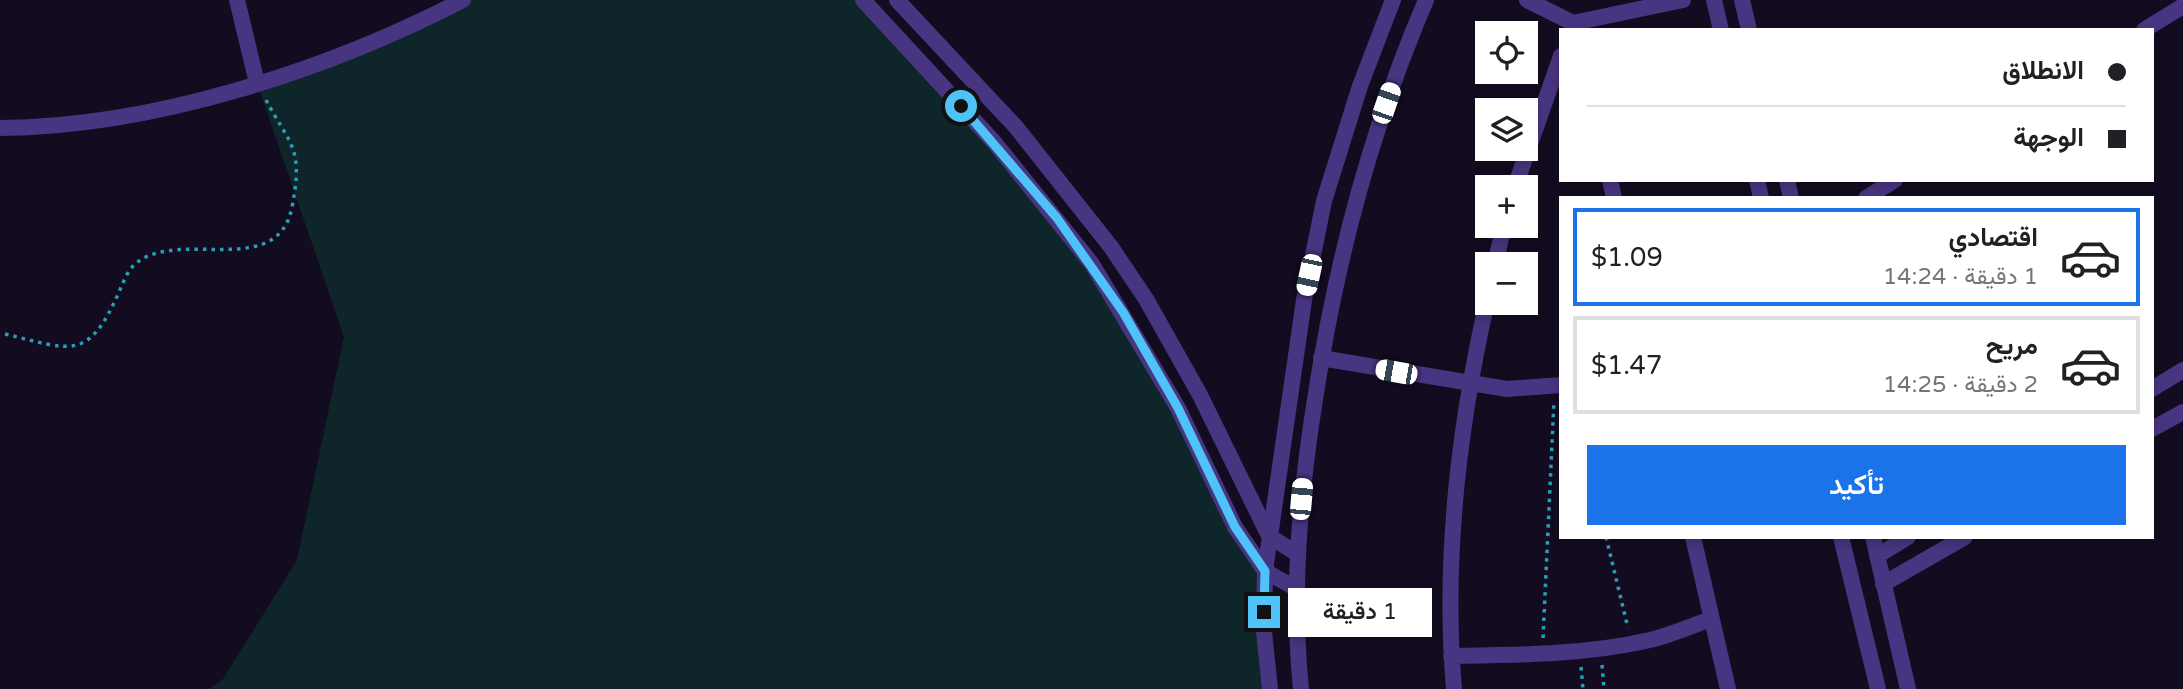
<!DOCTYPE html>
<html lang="ar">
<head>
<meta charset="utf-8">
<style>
  body { margin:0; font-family:"Varela Round",Vazirmatn,sans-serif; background:#f2f2f2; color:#202124; direction:rtl; height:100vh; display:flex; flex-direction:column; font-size:26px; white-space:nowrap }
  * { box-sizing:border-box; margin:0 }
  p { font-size:23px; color:#757577 }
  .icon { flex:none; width:38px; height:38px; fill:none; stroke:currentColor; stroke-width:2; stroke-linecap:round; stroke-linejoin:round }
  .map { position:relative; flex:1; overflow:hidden; direction:ltr }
  .drawer { position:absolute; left:1559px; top:196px; width:595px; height:343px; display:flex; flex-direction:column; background:#fff; border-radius:0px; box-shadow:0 4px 10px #0003; direction:rtl }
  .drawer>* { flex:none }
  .hud { position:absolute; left:1559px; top:28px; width:595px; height:154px; border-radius:0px; box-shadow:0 4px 10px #0003; direction:rtl; display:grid; align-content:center; height:154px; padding:0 28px; background:#fff }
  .buttons { position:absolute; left:1475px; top:21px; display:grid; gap:14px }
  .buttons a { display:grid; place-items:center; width:63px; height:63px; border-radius:0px; background:#fff; box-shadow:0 4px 10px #0003; font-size:35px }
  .end { position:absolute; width:32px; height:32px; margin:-16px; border:9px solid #4fc3f7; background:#111; box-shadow:0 0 0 4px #111 }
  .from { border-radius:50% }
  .bubble { position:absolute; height:49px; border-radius:0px; background:#fff; box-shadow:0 4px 10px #0003; font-size:23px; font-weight:600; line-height:49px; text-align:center; direction:rtl }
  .car { position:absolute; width:21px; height:42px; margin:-21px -10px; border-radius:9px; box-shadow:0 0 5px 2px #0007; background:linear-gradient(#fff 24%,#345 0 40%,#fff 0 76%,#345 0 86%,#fff 0) }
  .hud b { display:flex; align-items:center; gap:24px; height:66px; font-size:26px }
  .hud b+b { border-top:2px solid #e0e0e0 }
  .hud i { width:18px; height:18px; background:#202124 }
  ul { padding:12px 0 0; list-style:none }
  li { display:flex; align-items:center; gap:21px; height:98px; margin:0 14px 10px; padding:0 14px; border:4px solid #e0e0e0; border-radius:0px }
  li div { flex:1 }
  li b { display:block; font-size:26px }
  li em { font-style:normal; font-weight:600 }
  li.on { border-color:#1a73e8 }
  li>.icon { width:63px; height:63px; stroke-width:1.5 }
  .cta { display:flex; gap:14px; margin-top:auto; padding:14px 28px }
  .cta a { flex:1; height:80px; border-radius:0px; background:#1a73e8; color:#fff; font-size:28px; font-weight:600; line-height:80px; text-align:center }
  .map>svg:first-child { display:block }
</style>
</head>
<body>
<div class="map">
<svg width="2183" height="689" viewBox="0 0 2183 689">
  <rect width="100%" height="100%" fill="#130c20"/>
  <path fill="#0e252a" d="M 461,0 L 863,0 L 1057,217 L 1265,571 L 1270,689 L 209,689 L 223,679 L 297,560 L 344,337 L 257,83 Z"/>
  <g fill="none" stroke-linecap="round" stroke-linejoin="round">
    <path stroke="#299eb5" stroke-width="3.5" stroke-dasharray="3.5 5" stroke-linecap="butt" d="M 5,334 C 72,350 88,362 119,292 C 124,281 128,268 139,261 C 184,230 278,279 292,207 C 304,146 290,146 265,98
      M 1606,537 L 1628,628
      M 1543,638 L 1554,401
      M 1602,665 L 1604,689
      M 1581,667 L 1583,689"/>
    <path stroke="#483581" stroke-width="16" d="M 237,0 L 257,83
      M 863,0 L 994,142 L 1092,264 L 1178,408 L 1235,527 L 1265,571 L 1295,588
      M 897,0 L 1016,127 L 1111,247 L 1146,299 L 1200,395 L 1269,536 L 1296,553
      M 1527,0 L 1573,23 L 1683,0
      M 1714,0 L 1721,30
      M 1742,0 L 1749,30
      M 2144,30 L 2183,6
      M 0,128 C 153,127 328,70 463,0
      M 1610,180 L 1614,198
      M 1757,180 L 1761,198
      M 1787,180 L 1791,198
      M 1515,187 L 1561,56
      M 1866,198 L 1895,180
      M 1495,264 L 1504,226
      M 1321,358 L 1507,389 L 1561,385
      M 2152,389 L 2183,370
      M 2152,429 L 2183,412
      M 1693,537 L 1728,689
      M 1841,537 L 1878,689
      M 1873,537 L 1908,689
      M 1877,556 L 1908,537
      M 1883,584 L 1965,537
      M 1451,656 C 1517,655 1584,655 1650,640 C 1670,635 1691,626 1711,619
      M 1270,689 L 1264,632 L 1265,571 L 1304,300 L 1324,201 L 1360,86 L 1393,0
      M 1301,689 C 1291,589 1300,492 1316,393 C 1337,257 1372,126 1426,0
      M 1454,689 C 1443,560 1459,424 1488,297"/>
  </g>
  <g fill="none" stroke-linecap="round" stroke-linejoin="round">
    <path stroke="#4fc3f7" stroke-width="9" d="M 961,106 L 1057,218 L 1123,312 L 1178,408 L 1235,527 L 1265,571 L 1264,612"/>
  </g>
</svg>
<div class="buttons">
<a><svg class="icon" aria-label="locate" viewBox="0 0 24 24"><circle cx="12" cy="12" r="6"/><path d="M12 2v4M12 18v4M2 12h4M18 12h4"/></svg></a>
<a><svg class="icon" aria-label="layers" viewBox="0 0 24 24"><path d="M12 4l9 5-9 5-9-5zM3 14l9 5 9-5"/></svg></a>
<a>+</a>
<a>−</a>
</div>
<i class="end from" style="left:961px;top:106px"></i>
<i class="end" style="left:1264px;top:612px"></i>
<div class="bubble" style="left:1288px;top:588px;width:144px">1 دقيقة</div>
<i class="car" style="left:1386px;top:103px;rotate:19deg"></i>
<i class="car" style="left:1309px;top:275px;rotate:192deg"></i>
<i class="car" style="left:1396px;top:372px;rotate:280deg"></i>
<i class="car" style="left:1301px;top:499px;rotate:5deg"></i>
<div class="hud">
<b><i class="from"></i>الانطلاق</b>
<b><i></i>الوجهة</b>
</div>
<section class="drawer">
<ul>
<li class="on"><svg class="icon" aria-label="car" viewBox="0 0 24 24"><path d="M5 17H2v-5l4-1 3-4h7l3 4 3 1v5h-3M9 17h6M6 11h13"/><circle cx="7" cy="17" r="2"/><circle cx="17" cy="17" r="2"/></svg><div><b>اقتصادي</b><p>1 دقيقة · 14:24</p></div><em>$1.09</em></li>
<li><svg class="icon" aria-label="car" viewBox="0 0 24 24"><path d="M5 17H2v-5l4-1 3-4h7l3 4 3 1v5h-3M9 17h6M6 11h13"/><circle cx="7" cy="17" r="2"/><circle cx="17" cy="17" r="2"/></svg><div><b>مريح</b><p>2 دقيقة · 14:25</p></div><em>$1.47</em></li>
</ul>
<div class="cta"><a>تأكيد</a></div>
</section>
</div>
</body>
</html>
